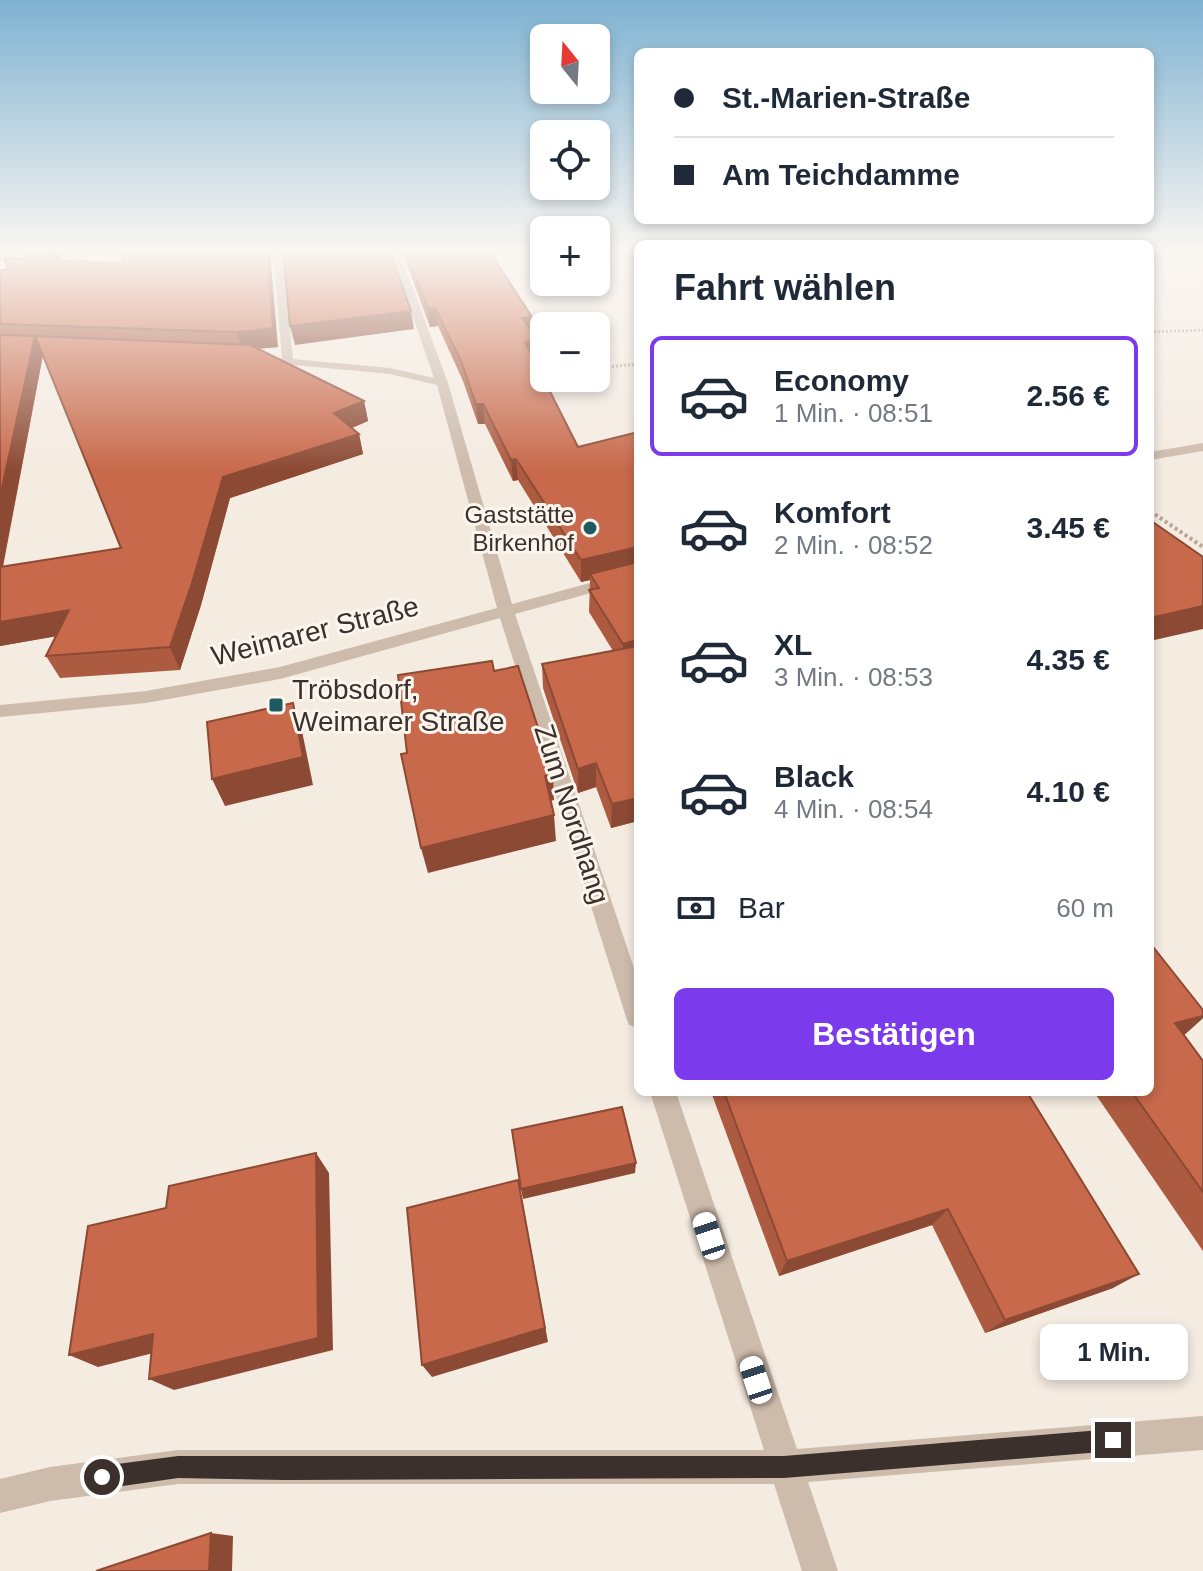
<!DOCTYPE html>
<html lang="de">
<head>
<meta charset="utf-8">
<style>
  body { margin:0; font-family:Helvetica,sans-serif; background:#f6f6f7; color:#1f2937; height:100vh; display:flex; flex-direction:column; font-size:30px; white-space:nowrap }
  * { box-sizing:border-box; margin:0 }
  p { font-size:26px; color:#747a83 }
  .icon { flex:none; width:44px; height:44px; fill:none; stroke:currentColor; stroke-width:2; stroke-linecap:round; stroke-linejoin:round }
  .map { position:relative; flex:1; overflow:hidden }
  .panel { position:absolute; left:634px; top:240px; width:520px; height:856px; display:flex; flex-direction:column; background:#fff; border-radius:12px; box-shadow:0 4px 12px #0003 }
  .panel>* { flex:none }
  .banner { position:absolute; left:634px; top:48px; width:520px; height:176px; border-radius:12px; box-shadow:0 4px 12px #0003; display:grid; align-content:center; height:176px; padding:0 40px; background:#fff }
  .needle { width:52px; rotate:342deg }
  .controls { position:absolute; left:530px; top:24px; display:grid; gap:16px }
  .controls a { display:grid; place-items:center; width:80px; height:80px; border-radius:12px; background:#fff; box-shadow:0 4px 12px #0003; font-size:40px }
  .end { position:absolute; width:36px; height:36px; margin:-18px; border:10px solid #3b302b; background:#fff; box-shadow:0 0 0 4px #fff }
  .from { border-radius:50% }
  .bubble { position:absolute; height:56px; border-radius:12px; background:#fff; box-shadow:0 4px 12px #0003; font-size:26px; font-weight:800; line-height:56px; text-align:center }
  .car { position:absolute; width:24px; height:48px; margin:-24px -12px; border-radius:10px; box-shadow:0 0 6px 2px #0007; background:linear-gradient(#fff 24%,#345 0 40%,#fff 0 76%,#345 0 86%,#fff 0) }
  .banner b { display:flex; align-items:center; gap:28px; height:76px; font-size:30px }
  .banner b+b { border-top:2px solid #e0e1e3 }
  .banner i { width:20px; height:20px; background:#1f2937 }
  ul { padding:0; list-style:none }
  li { display:flex; align-items:center; gap:24px; height:120px; margin:0 16px 12px; padding:0 24px; border:4px solid transparent; border-radius:12px }
  li div { flex:1 }
  li b { display:block; font-size:30px }
  li em { font-style:normal; font-weight:800 }
  li.current { border-color:#7c3aed }
  li>.icon { width:72px; height:72px; stroke-width:1.5 }
  h2 { padding:0 40px; font-size:36px; line-height:96px }
  .pay { display:flex; align-items:center; gap:20px; height:88px; padding:0 40px; font-size:30px }
  .pay p { margin-inline-start:auto }
  .button { display:flex; gap:16px; margin-top:auto; padding:16px 40px }
  .button a { flex:1; height:92px; border-radius:12px; background:#7c3aed; color:#fff; font-size:32px; font-weight:800; line-height:92px; text-align:center }
  .map>svg:first-child { display:block }
</style>
</head>
<body>
<div class="map">
<svg width="1203" height="1571" viewBox="0 0 1203 1571">
  <rect width="100%" height="100%" fill="#f4ebe1"/>
  <g fill="none" stroke-linecap="round" stroke-linejoin="round">
    <path stroke="#b9a596" stroke-width="3" stroke-dasharray="2 2" stroke-linecap="butt" d="M 66,262 L 102,251
      M 1150,332 L 1203,330
      M 596,368 L 638,364"/>
    <path stroke="#b9a596" stroke-width="4" stroke-dasharray="3 3" stroke-linecap="butt" d="M 1150,511 L 1203,547"/>
    <path fill="#cdbbac" fill-rule="evenodd" d="M 273,251 L 282,251 L 293,359 L 390,368 L 434,378 L 390,251 L 399,251 L 448,383 L 512,604 L 638,570 L 638,580 L 515,614 L 638,980 L 638,1028 L 629,1025 L 626,1017 L 500,618 L 280,679 L 146,703 L 0,717 L 0,705 L 146,691 L 280,667 L 497,608 L 437,385 L 390,374 L 251,361 L 245,358 L 251,355 L 282,358 Z
      M 1203,443 L 1203,451 L 1150,460 L 1150,452 Z
      M 650,1092 L 676,1092 L 797,1449 L 1203,1416 L 1203,1450 L 808,1482 L 838,1571 L 802,1571 L 774,1484 L 178,1484 L 50,1501 L 0,1513 L 0,1479 L 50,1467 L 178,1450 L 764,1450 Z"/>
    <path stroke="#3b302b" stroke-width="3" stroke-dasharray="1 3" stroke-linecap="butt" d="M 0,260 L 34,251"/>
  </g>
  <path fill="#ac5a40" fill-rule="evenodd" d="M 402,251 L 489,251 L 532,317 L 533,334 L 539,359 L 534,360 L 578,447 L 638,432 L 638,821 L 611,828 L 596,787 L 578,793 L 543,688 L 542,664 L 613,651 L 589,612 L 590,580 L 581,582 L 518,480 L 513,481 L 485,424 L 478,424 L 463,381 L 438,326 L 430,327 Z
    M 62,255 L 61,260 L 122,263 L 278,347 L 257,349 L 364,401 L 368,421 L 352,428 L 359,434 L 363,454 L 230,498 L 201,605 L 180,670 L 60,678 L 46,656 L 56,636 L 0,646 L 0,270 L 5,270 L 22,259 ZM 43,355 L 121,548 L 3,567 Z
    M 1150,943 L 1203,1018 L 1184,1035 L 1203,1061 L 1203,1251 L 1094,1092 L 1150,1092 Z
    M 711,1092 L 1027,1092 L 1113,1288 L 985,1333 L 932,1225 L 779,1276 Z"/>
  <path fill="#8c4a34" d="M 53,251 L 61,251 L 62,255 L 58,277 L 51,260 Z
    M 267,251 L 270,251 L 278,347 L 242,350 L 237,332 Z
    M 435,308 L 438,326 L 430,327 L 428,309 Z
    M 411,311 L 414,329 L 295,345 L 290,326 Z
    M 532,317 L 533,335 L 522,318 Z
    M 35,336 L 43,354 L 0,580 L 0,497 Z
    M 538,340 L 539,359 L 527,361 L 525,342 Z
    M 364,401 L 368,421 L 339,433 L 334,413 Z
    M 476,404 L 483,404 L 485,424 L 478,424 Z
    M 359,434 L 363,454 L 230,498 L 201,605 L 180,670 L 170,647 L 223,477 Z
    M 516,459 L 518,480 L 513,481 L 511,460 Z
    M 638,547 L 638,568 L 590,574 L 590,580 L 581,582 L 581,560 Z
    M 1203,606 L 1203,629 L 1150,641 L 1150,618 Z
    M 69,610 L 81,632 L 0,646 L 0,622 Z
    M 638,640 L 638,662 L 622,666 L 623,644 Z
    M 293,703 L 302,731 L 313,785 L 225,806 L 212,779 Z
    M 596,763 L 596,787 L 578,793 L 578,769 Z
    M 553,774 L 554,800 L 547,802 L 545,776 Z
    M 638,798 L 638,821 L 611,828 L 612,804 Z
    M 554,815 L 556,841 L 428,873 L 421,848 Z
    M 1203,1016 L 1203,1018 L 1181,1038 L 1175,1023 Z
    M 316,1153 L 329,1173 L 333,1350 L 174,1390 L 149,1379 Z
    M 636,1163 L 635,1173 L 523,1199 L 521,1189 Z
    M 522,1199 L 548,1342 L 432,1377 L 422,1365 Z
    M 948,1209 L 932,1225 L 779,1276 L 787,1261 Z
    M 1139,1274 L 1113,1288 L 985,1333 L 1005,1320 Z
    M 153,1334 L 177,1347 L 98,1367 L 69,1355 Z
    M 211,1533 L 233,1536 L 232,1571 L 209,1571 Z"/>
  <path fill="#c8694b" stroke="#8c4a34" stroke-width="2" d="M 34,251 L 53,251 L 51,260 L 122,263 L 124,251 L 267,251 L 273,328 L 237,332 L 0,324 L 0,270 L 5,270 L 8,268 L 4,258 L 22,259 Z
    M 283,251 L 390,251 L 411,311 L 290,326 Z
    M 406,251 L 489,251 L 532,317 L 522,318 L 538,340 L 525,342 L 578,447 L 638,432 L 638,547 L 581,560 L 516,459 L 511,460 L 483,404 L 476,404 L 461,361 L 435,308 L 428,309 Z
    M 0,335 L 35,336 L 0,497 Z
    M 35,336 L 250,345 L 364,401 L 334,413 L 359,434 L 223,477 L 192,583 L 170,647 L 46,656 L 69,610 L 0,622 L 0,567 L 121,548 Z
    M 1150,520 L 1203,557 L 1203,606 L 1150,618 Z
    M 638,562 L 638,640 L 623,644 L 589,590 L 599,588 L 590,574 Z
    M 638,646 L 638,723 L 637,723 L 638,726 L 638,798 L 612,804 L 596,763 L 578,769 L 542,664 Z
    M 492,661 L 494,671 L 518,666 L 553,774 L 545,776 L 554,815 L 421,848 L 401,754 L 407,753 L 398,675 Z
    M 293,703 L 303,757 L 212,779 L 207,722 Z
    M 1150,943 L 1203,1010 L 1203,1016 L 1175,1023 L 1203,1061 L 1203,1192 L 1132,1092 L 1150,1092 Z
    M 724,1092 L 1027,1092 L 1139,1274 L 1005,1320 L 948,1209 L 787,1261 Z
    M 622,1107 L 636,1163 L 521,1189 L 512,1130 Z
    M 316,1153 L 318,1338 L 149,1379 L 153,1334 L 69,1355 L 88,1226 L 166,1208 L 169,1186 Z
    M 518,1180 L 545,1328 L 422,1365 L 407,1208 Z
    M 211,1533 L 209,1571 L 96,1571 Z"/>
  <linearGradient id="sky" x2="0" y2="1"><stop stop-color="#7eb2d2"/><stop offset="0.53" stop-color="#faf6f2"/><stop offset="1" stop-color="#faf6f2" stop-opacity="0"/></linearGradient>
  <rect width="1203" height="471" fill="url(#sky)"/>
  <path fill="#3b302b" d="M 1113,1429 L 1121,1433 L 1124,1440 L 1121,1448 L 1113,1451 L 784,1478 L 286,1480 L 178,1478 L 102,1489 L 94,1485 L 90,1477 L 94,1470 L 102,1466 L 178,1456 L 784,1456 Z"/>
  <g fill="#1f5a5e" stroke="#fbf5ee" stroke-width="3">
    <circle cx="590" cy="528" r="8"/>
    <rect x="268" y="697" width="16" height="16" rx="4"/>
  </g>
  <g text-anchor="middle" dominant-baseline="central" stroke-width="6" stroke-linejoin="round" paint-order="stroke">
    <g font-size="24" fill="#3b302b" stroke="#fbf5ee" text-anchor="end">
      <text x="574" y="514">Gaststätte<tspan x="574" dy="28">Birkenhof</tspan></text>
    </g>
    <g font-size="28" fill="#3b302b" stroke="#fbf5ee">
      <text transform="translate(315 631) rotate(-14)">Weimarer Straße</text>
      <text transform="translate(572 814) rotate(72)">Zum Nordhang</text>
    </g>
    <g font-size="28" fill="#3b302b" stroke="#fbf5ee" text-anchor="start">
      <text x="292" y="689">Tröbsdorf,<tspan x="292" dy="32">Weimarer Straße</tspan></text>
    </g>
  </g>
</svg>
<div class="controls">
<a><svg class="needle" viewBox="-14 -14 28 28"><path d="M0-13l5 13h-10z" fill="#e53935"/><path d="M0 13l5-13h-10z" fill="#747a83"/></svg></a>
<a><svg class="icon" aria-label="locate" viewBox="0 0 24 24"><circle cx="12" cy="12" r="6"/><path d="M12 2v4M12 18v4M2 12h4M18 12h4"/></svg></a>
<a>+</a>
<a>−</a>
</div>
<i class="end from" style="left:102px;top:1477px"></i>
<i class="end" style="left:1113px;top:1440px"></i>
<div class="bubble" style="left:1040px;top:1324px;width:148px">1 Min.</div>
<i class="car" style="left:709px;top:1236px;rotate:342deg"></i>
<i class="car" style="left:756px;top:1380px;rotate:342deg"></i>
<div class="banner">
<b><i class="from"></i>St.-Marien-Straße</b>
<b><i></i>Am Teichdamme</b>
</div>
<section class="panel">
<h2>Fahrt wählen</h2>
<ul>
<li class="current"><svg class="icon" aria-label="car" viewBox="0 0 24 24"><path d="M5 17H2v-5l4-1 3-4h7l3 4 3 1v5h-3M9 17h6M6 11h13"/><circle cx="7" cy="17" r="2"/><circle cx="17" cy="17" r="2"/></svg><div><b>Economy</b><p>1 Min. · 08:51</p></div><em>2.56 €</em></li>
<li><svg class="icon" aria-label="car" viewBox="0 0 24 24"><path d="M5 17H2v-5l4-1 3-4h7l3 4 3 1v5h-3M9 17h6M6 11h13"/><circle cx="7" cy="17" r="2"/><circle cx="17" cy="17" r="2"/></svg><div><b>Komfort</b><p>2 Min. · 08:52</p></div><em>3.45 €</em></li>
<li><svg class="icon" aria-label="car" viewBox="0 0 24 24"><path d="M5 17H2v-5l4-1 3-4h7l3 4 3 1v5h-3M9 17h6M6 11h13"/><circle cx="7" cy="17" r="2"/><circle cx="17" cy="17" r="2"/></svg><div><b>XL</b><p>3 Min. · 08:53</p></div><em>4.35 €</em></li>
<li><svg class="icon" aria-label="car" viewBox="0 0 24 24"><path d="M5 17H2v-5l4-1 3-4h7l3 4 3 1v5h-3M9 17h6M6 11h13"/><circle cx="7" cy="17" r="2"/><circle cx="17" cy="17" r="2"/></svg><div><b>Black</b><p>4 Min. · 08:54</p></div><em>4.10 €</em></li>
</ul>
<div class="pay"><svg class="icon" aria-label="cash" viewBox="0 0 24 24"><path d="M3 7h18v10H3z"/><circle cx="12" cy="12" r="2"/></svg>Bar<p>60 m</p></div>
<div class="button"><a>Bestätigen</a></div>
</section>
</div>
</body>
</html>
